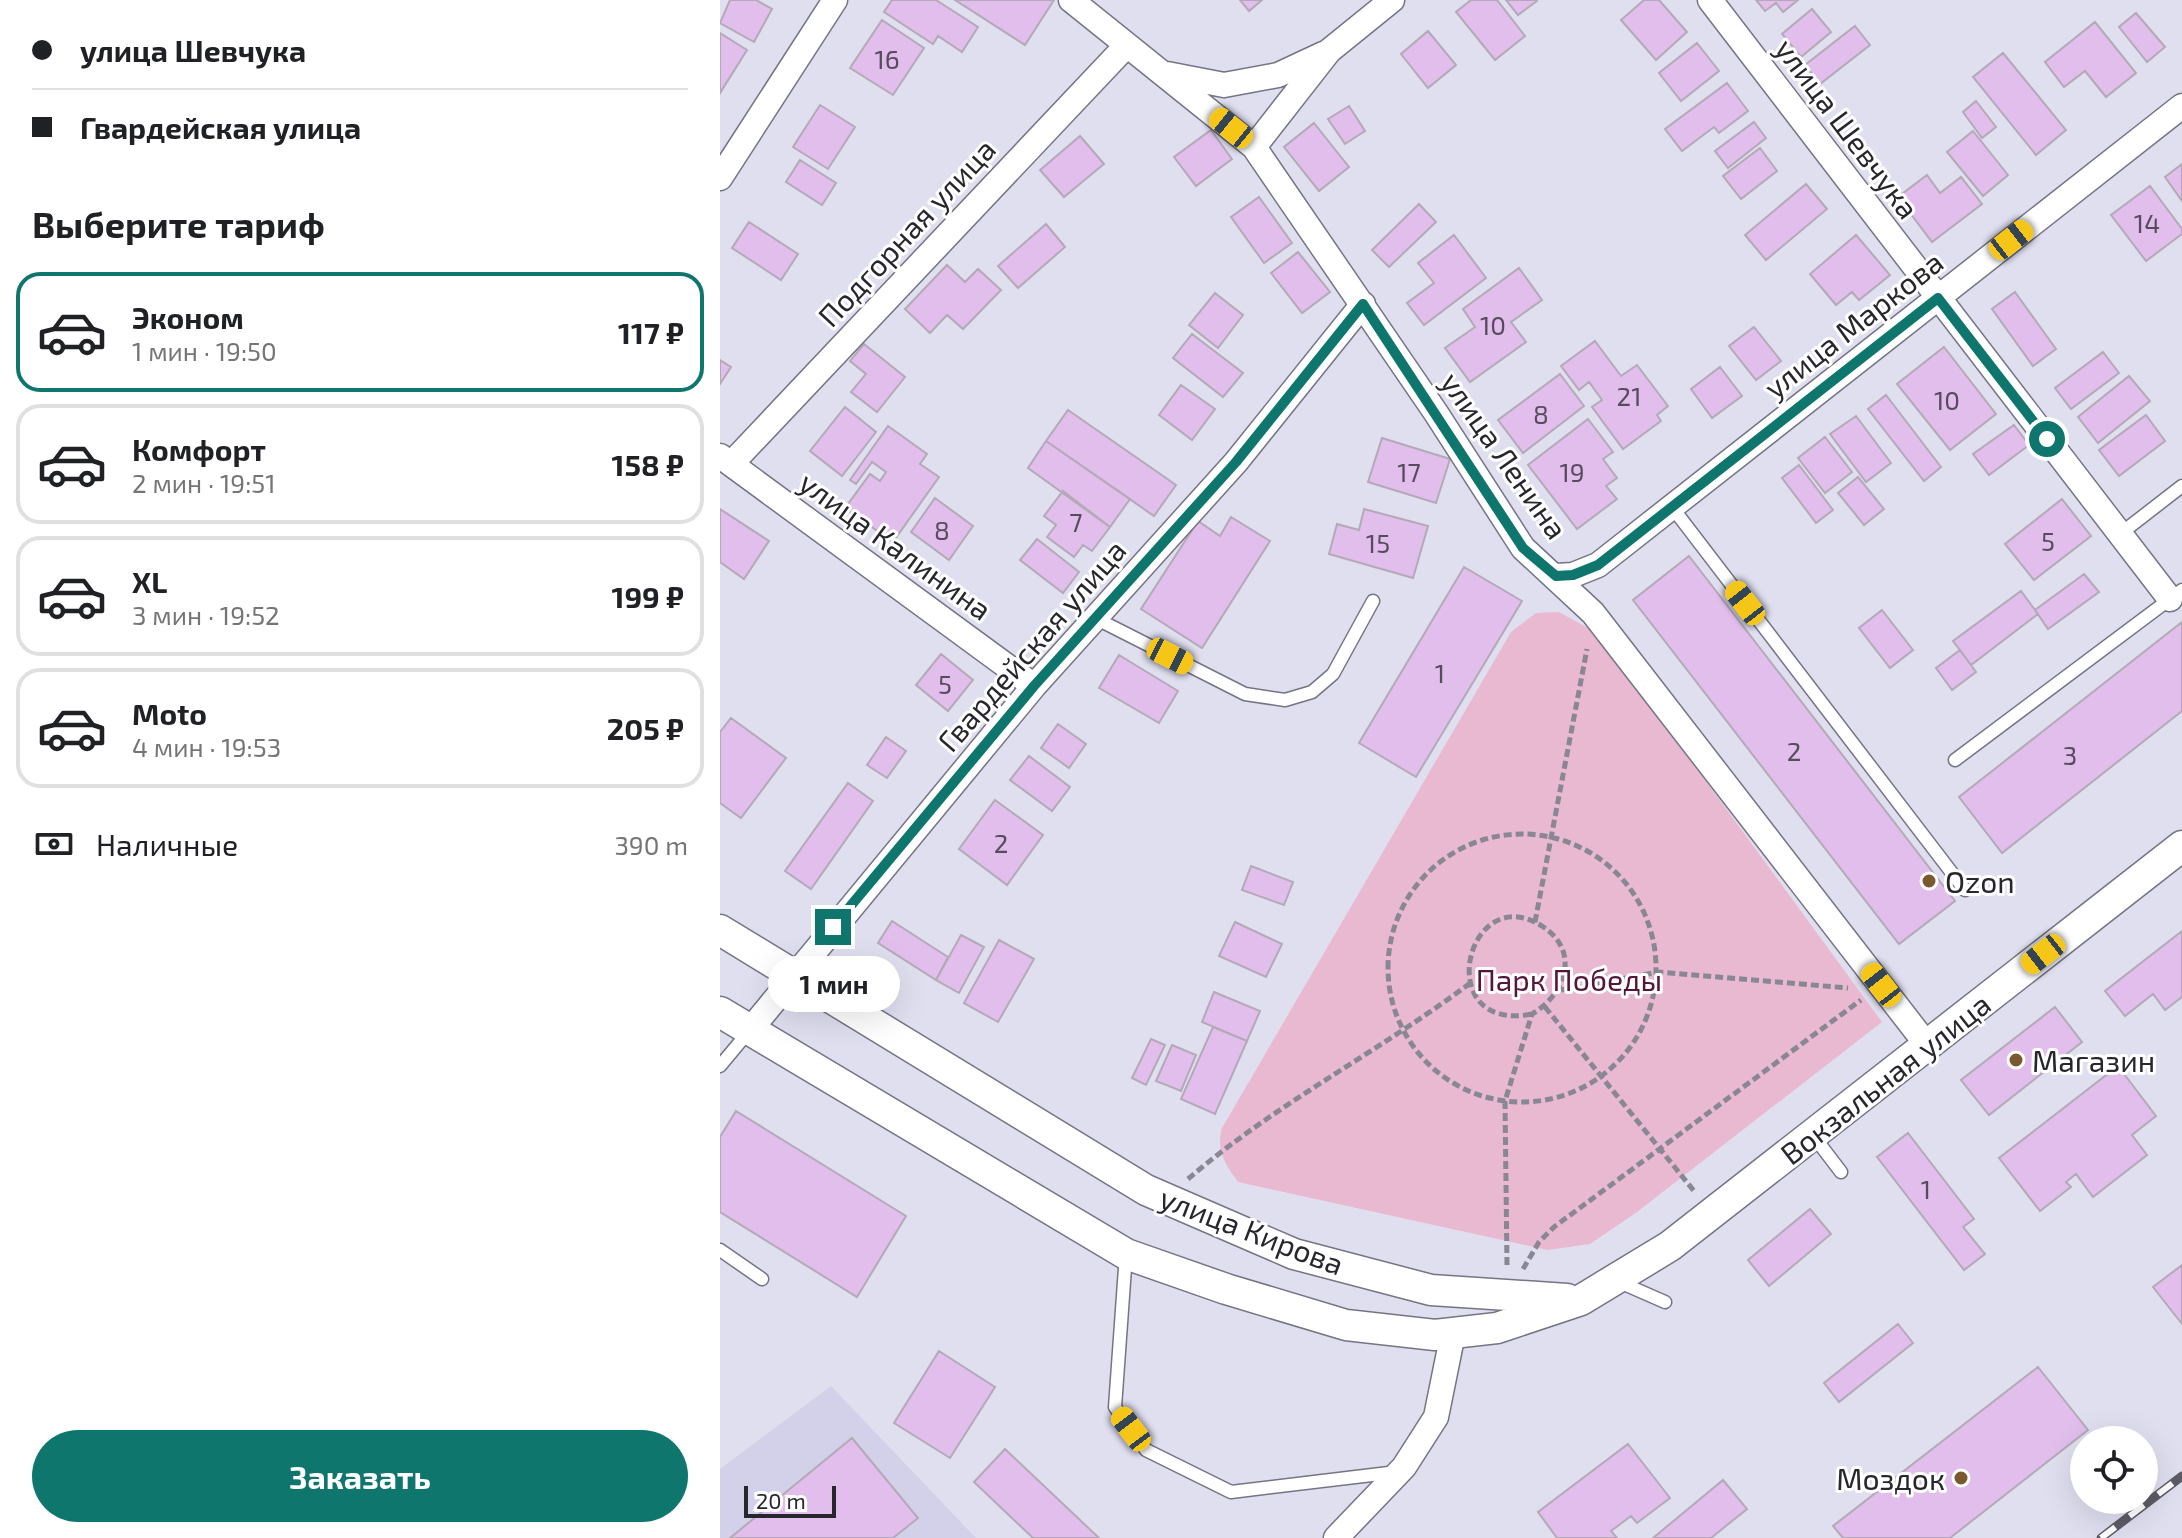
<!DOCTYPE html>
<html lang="ru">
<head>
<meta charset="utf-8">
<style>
  body { margin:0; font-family:"Exo 2",sans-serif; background:#f6f6f6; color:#202124; height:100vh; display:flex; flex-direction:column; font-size:30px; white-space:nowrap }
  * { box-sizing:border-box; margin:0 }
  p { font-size:26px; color:#757577 }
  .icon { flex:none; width:44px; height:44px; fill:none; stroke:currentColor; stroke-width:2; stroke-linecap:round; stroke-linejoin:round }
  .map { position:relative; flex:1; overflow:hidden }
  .side { display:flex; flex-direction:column; background:#fff; width:720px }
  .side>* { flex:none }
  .guide { display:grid; align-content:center; height:176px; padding:0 32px; background:#fff }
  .tools { position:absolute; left:1350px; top:1426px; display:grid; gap:16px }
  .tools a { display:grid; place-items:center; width:88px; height:88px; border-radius:50%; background:#fff; box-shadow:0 8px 32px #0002; font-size:40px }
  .scale { position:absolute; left:24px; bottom:20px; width:92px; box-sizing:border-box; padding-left:8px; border:4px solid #27262d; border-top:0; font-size:22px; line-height:28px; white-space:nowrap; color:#27262d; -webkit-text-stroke:6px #fff; paint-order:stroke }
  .end { position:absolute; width:36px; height:36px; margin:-18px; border:10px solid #0f766e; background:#fff; box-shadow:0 0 0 4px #fff }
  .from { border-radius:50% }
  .bubble { position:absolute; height:56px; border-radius:28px; background:#fff; box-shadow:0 8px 32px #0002; font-size:26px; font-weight:700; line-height:56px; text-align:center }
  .car { position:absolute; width:24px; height:48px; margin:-24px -12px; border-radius:10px; box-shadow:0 0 6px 2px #0007; background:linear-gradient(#f5c518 24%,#345 0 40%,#f5c518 0 76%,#345 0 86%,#f5c518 0) }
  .guide b { display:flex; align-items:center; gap:28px; height:76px; font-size:30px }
  .guide b+b { border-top:2px solid #e0e0e0 }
  .guide i { width:20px; height:20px; background:#202124 }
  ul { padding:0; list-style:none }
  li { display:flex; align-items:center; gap:24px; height:120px; margin:0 16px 12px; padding:0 16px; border:4px solid #e0e0e0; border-radius:24px }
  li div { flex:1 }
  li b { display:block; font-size:30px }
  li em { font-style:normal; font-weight:700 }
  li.on { border-color:#0f766e }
  li>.icon { width:72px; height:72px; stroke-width:1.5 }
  h2 { padding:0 32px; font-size:36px; line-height:96px }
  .pay { display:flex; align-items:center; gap:20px; height:88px; padding:0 32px; font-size:30px }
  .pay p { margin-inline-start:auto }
  .button { display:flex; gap:16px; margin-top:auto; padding:16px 32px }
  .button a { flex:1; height:92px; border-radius:48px; background:#0f766e; color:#fff; font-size:32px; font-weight:700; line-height:92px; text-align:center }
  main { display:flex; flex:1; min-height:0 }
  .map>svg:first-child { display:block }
</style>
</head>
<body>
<main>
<section class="side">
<div class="guide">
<b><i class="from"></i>улица Шевчука</b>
<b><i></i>Гвардейская улица</b>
</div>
<h2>Выберите тариф</h2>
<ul>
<li class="on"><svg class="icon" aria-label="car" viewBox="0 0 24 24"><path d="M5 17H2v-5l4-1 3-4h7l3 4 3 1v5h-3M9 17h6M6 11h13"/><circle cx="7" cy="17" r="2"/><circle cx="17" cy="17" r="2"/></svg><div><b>Эконом</b><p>1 мин · 19:50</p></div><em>117 ₽</em></li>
<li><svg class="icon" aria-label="car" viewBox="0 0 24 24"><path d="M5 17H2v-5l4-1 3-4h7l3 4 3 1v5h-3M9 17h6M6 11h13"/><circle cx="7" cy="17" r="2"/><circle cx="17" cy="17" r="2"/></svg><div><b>Комфорт</b><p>2 мин · 19:51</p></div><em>158 ₽</em></li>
<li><svg class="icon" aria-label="car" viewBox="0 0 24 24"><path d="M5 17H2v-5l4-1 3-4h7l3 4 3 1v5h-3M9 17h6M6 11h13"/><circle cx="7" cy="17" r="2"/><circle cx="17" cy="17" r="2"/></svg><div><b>XL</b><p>3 мин · 19:52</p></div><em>199 ₽</em></li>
<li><svg class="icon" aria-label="car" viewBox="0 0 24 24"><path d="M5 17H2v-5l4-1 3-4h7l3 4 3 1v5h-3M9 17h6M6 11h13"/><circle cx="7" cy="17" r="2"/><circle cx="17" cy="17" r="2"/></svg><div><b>Moto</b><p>4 мин · 19:53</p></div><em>205 ₽</em></li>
</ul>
<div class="pay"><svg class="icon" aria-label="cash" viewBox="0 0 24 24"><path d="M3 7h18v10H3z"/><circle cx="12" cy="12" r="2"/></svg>Наличные<p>390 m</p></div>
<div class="button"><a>Заказать</a></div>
</section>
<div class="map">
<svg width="1462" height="1538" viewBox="0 0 1462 1538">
  <rect width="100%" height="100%" fill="#e0dff0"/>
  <path fill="#d3d1e9" d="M 111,1386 L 256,1538 L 0,1538 L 0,1469 Z"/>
  <path fill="#e9b9d1" d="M 839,612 L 870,629 L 890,650 L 1162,1022 L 917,1212 L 870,1244 L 828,1250 L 518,1182 C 505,1164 496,1151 502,1128 L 791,632 L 816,613 Z"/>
  <path fill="#e1beec" stroke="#b4a9b7" stroke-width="2" d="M 10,0 L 36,0 L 52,9 L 34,42 L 0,23 Z
    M 172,0 L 216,0 L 258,27 L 242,52 L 218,36 L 213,44 L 164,12 Z
    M 235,0 L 334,0 L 305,45 Z
    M 520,0 L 542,0 L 529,11 Z
    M 751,0 L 777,0 L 805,36 L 775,60 L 736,12 Z
    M 786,0 L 816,0 L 817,1 L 798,15 Z
    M 924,0 L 939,0 L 967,32 L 936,60 L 901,20 Z
    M 1036,0 L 1078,0 L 1063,12 L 1056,3 L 1045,11 Z
    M 1092,9 L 1111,32 L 1081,57 L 1062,34 Z
    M 1416,13 L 1445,47 L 1427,62 L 1399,27 Z
    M 162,20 L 204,48 L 173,95 L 130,68 Z
    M 1375,22 L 1416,73 L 1386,97 L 1365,71 L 1344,87 L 1325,62 Z
    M 1135,26 L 1150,45 L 1100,84 L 1085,65 Z
    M 708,31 L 736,65 L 708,88 L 681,54 Z
    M 0,33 L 27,50 L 0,93 Z
    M 977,43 L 999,71 L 961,101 L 939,73 Z
    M 1283,53 L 1346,130 L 1316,155 L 1253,77 Z
    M 1007,83 L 1028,111 L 999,133 L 994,127 L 962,151 L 945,129 Z
    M 1256,101 L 1276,127 L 1262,138 L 1243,112 Z
    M 100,105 L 135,127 L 108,169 L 73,147 Z
    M 629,106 L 645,131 L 625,144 L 608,119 Z
    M 1034,122 L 1046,138 L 1008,168 L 995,151 Z
    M 594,123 L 629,167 L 599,191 L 564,147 Z
    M 491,130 L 512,159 L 476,186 L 454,157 Z
    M 1253,131 L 1288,175 L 1263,196 L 1227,152 Z
    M 360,136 L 384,164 L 344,197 L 320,170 Z
    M 1040,148 L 1057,171 L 1021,199 L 1003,176 Z
    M 80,160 L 116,183 L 102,205 L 66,182 Z
    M 1462,164 L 1462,201 L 1445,177 Z
    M 1207,175 L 1220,193 L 1241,177 L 1262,204 L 1212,242 L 1178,197 Z
    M 1086,184 L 1107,209 L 1046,260 L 1025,235 Z
    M 1430,186 L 1462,229 L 1462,234 L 1426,261 L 1391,215 Z
    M 539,197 L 572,243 L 544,263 L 511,217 Z
    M 699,204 L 716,222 L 669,267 L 652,250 Z
    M 29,222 L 78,254 L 61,280 L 12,248 Z
    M 326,224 L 345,247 L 298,288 L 278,266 Z
    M 734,235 L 766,278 L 704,325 L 687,303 L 714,283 L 698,263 Z
    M 1136,235 L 1170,275 L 1139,300 L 1132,292 L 1116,305 L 1090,274 Z
    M 578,252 L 610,292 L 582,313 L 551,273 Z
    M 227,265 L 245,282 L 258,269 L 281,290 L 243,329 L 227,315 L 210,333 L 185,309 Z
    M 799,268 L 822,300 L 791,322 L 806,342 L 750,382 L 725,348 L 755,327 L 743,309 Z
    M 1295,292 L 1336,349 L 1313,366 L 1272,309 Z
    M 495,293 L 523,315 L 498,348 L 469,325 Z
    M 1034,327 L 1061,361 L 1036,380 L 1009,346 Z
    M 472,334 L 523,373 L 503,397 L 453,358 Z
    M 875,341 L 901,376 L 917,365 L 948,406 L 937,415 L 941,421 L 903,449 L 872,407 L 882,400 L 869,382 L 859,390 L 841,366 Z
    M 144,344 L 185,377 L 157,412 L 131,392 L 146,374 L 130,361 Z
    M 1224,347 L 1276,414 L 1230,450 L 1177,384 Z
    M 1383,352 L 1399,373 L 1351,409 L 1335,388 Z
    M 0,360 L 11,367 L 0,384 Z
    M 1000,367 L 1022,396 L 992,418 L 971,389 Z
    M 840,374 L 864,406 L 803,453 L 778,420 Z
    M 1409,376 L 1430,401 L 1378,443 L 1358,417 Z
    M 461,385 L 495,409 L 472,440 L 439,415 Z
    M 1166,395 L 1221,467 L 1204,481 L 1148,409 Z
    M 125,407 L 156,432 L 122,476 L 90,451 Z
    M 348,410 L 456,485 L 434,516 L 326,441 Z
    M 1426,415 L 1445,441 L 1399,476 L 1379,450 Z
    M 1136,416 L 1171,463 L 1146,482 L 1110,434 Z
    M 868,419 L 893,452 L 883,459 L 897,478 L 886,486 L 897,499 L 857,529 L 808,465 Z
    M 1294,425 L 1309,445 L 1269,475 L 1253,454 Z
    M 168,426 L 207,454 L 200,464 L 219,477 L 173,542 L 125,508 L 150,474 L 160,481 L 166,472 L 152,462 L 136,484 L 130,480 Z
    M 1105,437 L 1132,472 L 1105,493 L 1078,458 Z
    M 662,438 L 730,459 L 716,503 L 648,482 Z
    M 326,441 L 410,499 L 390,527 L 308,468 Z
    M 1079,465 L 1113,510 L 1096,523 L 1062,478 Z
    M 1138,477 L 1164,509 L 1144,525 L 1118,493 Z
    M 343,491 L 390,527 L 372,551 L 363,545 L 354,557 L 327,537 L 336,525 L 324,516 Z
    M 215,498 L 253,526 L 229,560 L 191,532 Z
    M 1342,499 L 1371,536 L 1314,580 L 1285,544 Z
    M 0,509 L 49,541 L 24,579 L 0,562 Z
    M 644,509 L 708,526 L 693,578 L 609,554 L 617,524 L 639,530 Z
    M 511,517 L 550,541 L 482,648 L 421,609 L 478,521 L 500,536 Z
    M 317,539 L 359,572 L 343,593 L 300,560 Z
    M 969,556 L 1235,901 L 1179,944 L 913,600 Z
    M 744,567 L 802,601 L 696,777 L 639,743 Z
    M 1364,574 L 1379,592 L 1328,629 L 1315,610 Z
    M 1301,591 L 1318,614 L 1251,665 L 1233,641 Z
    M 1162,610 L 1193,650 L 1170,668 L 1139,628 Z
    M 1462,622 L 1462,711 L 1282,853 L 1239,797 Z
    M 1240,650 L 1256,672 L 1232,690 L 1216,668 Z
    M 221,654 L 253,680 L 228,711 L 196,685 Z
    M 399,655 L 458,691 L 439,723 L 379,688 Z
    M 11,718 L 66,758 L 21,818 L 0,803 L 0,732 Z
    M 338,724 L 366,744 L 349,768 L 321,748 Z
    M 166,737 L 186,751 L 167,778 L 147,765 Z
    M 309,756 L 350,787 L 332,811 L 290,780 Z
    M 128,783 L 153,801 L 91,889 L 65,871 Z
    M 275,800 L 323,835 L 287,885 L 239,849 Z
    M 531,866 L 573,882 L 564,905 L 522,890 Z
    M 172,921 L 228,957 L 216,980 L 158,943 Z
    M 515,922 L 562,944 L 546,977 L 499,956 Z
    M 1462,931 L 1462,997 L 1445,1010 L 1433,994 L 1405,1016 L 1385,991 Z
    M 241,935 L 264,947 L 239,993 L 216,980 Z
    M 279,940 L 314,959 L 278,1022 L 244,1003 Z
    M 494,992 L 540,1011 L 527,1041 L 482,1022 Z
    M 1335,1007 L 1362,1042 L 1269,1115 L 1241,1080 Z
    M 493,1027 L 527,1041 L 495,1114 L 461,1099 Z
    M 431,1039 L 445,1045 L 426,1085 L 412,1078 Z
    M 452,1045 L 476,1055 L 461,1091 L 436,1081 Z
    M 1398,1066 L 1436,1116 L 1412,1135 L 1427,1155 L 1373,1197 L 1356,1174 L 1346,1182 L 1351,1187 L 1320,1211 L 1279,1158 Z
    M 16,1111 L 186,1216 L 137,1297 L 0,1212 L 0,1137 Z
    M 1188,1133 L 1254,1219 L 1243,1227 L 1265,1254 L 1244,1270 L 1157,1157 Z
    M 1090,1209 L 1111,1234 L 1049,1286 L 1028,1260 Z
    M 1462,1265 L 1462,1324 L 1433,1287 Z
    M 1178,1324 L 1193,1343 L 1119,1402 L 1104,1383 Z
    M 219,1351 L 275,1387 L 230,1458 L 174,1423 Z
    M 1318,1367 L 1368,1430 L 1230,1538 L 1123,1538 L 1113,1526 Z
    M 132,1438 L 198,1518 L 173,1538 L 10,1538 Z
    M 908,1444 L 950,1498 L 917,1523 L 911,1516 L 891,1531 L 897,1538 L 837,1538 L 818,1512 Z
    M 285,1449 L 379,1538 L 313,1538 L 254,1482 Z
    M 1003,1480 L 1027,1509 L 991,1538 L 933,1538 Z"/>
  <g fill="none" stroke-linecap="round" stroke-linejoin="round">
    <defs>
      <path id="service" d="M 952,507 L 1245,890
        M 1400,534 L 1462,486
        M 375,618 L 525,694 L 565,700 L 592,692 L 613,674 L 653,601
        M 1235,760 L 1462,590
        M 0,1066 L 30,1030
        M 1092,1134 L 1121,1172
        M 0,1250 L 42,1279
        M 406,1254 L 395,1407 L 426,1450 L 511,1492 L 677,1472
        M 897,1281 L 945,1302"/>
      <path id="minor" d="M 351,0 L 534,147 L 716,413 L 803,548 L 873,613 L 1207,1045
        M 990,0 L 1450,599
        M 447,74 L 504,85 L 558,75 L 603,54
        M 534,147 L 609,51 L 672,0
        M 0,178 L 115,0
        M 0,456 L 314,686
        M 12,463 L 407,45
        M 836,576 L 853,575 L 878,565 L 1462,106
        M 30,1030 L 314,686 L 516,462 L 643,304
        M 616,1538 L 684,1467 L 716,1417 L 733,1333"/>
      <path id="tertiary" d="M 0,930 L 426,1190 L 574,1254 L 711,1290 L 847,1299
        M 0,1012 L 406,1254 L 506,1289 L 626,1325 L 715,1335 L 777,1328 L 861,1300 L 950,1246 L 1462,846"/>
    </defs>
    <use href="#service" stroke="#757483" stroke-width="15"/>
    <use href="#minor" stroke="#757483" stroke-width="27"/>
    <use href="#tertiary" stroke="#757483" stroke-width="33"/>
    <path stroke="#888793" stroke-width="5" stroke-dasharray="8 4" stroke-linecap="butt" d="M668 968a134 134 0 1 1 268 0a134 134 0 1 1-268 0Z
      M 815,922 L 867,649
      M 841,990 L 938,972 L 1128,988
      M 825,1007 L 974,1191
      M 468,1179 C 554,1105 658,1052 749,984
      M 787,1265 L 785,1101 L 812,1014 C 846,994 861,951 822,926 C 746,878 710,1034 812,1014
      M 803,1269 L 819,1242 L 834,1227 L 1141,1000"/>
    <use href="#service" stroke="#fff" stroke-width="12"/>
    <use href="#minor" stroke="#fff" stroke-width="24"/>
    <use href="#tertiary" stroke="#fff" stroke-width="30"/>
    <defs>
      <path id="rail" d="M 1381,1538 L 1462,1476"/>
    </defs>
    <use href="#rail" stroke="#5d5c66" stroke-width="9"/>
    <use href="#rail" stroke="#fff" stroke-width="6" stroke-dasharray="18" stroke-linecap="butt"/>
  </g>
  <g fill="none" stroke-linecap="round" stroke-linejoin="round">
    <path stroke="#0f766e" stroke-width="10" d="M 113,927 L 314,686 L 516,462 L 643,304 L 803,548 L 836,576 L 853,575 L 878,565 L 1218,298 L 1327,439"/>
  </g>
  <g fill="#79592f" stroke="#fff" stroke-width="3">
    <circle cx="1209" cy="881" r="8"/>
    <circle cx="1296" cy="1060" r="8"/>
    <circle cx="1241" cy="1478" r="8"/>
  </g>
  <g text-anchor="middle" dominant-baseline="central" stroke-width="6" stroke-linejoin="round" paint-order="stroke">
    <g font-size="26" fill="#564c5d">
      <text x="167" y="58">16</text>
      <text x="1427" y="222">14</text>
      <text x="773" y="324">10</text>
      <text x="909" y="395">21</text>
      <text x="1227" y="399">10</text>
      <text x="821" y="413">8</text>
      <text x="689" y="471">17</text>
      <text x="852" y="471">19</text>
      <text x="356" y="521">7</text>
      <text x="222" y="529">8</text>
      <text x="1328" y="540">5</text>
      <text x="658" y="542">15</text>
      <text x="720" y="672">1</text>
      <text x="225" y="683">5</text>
      <text x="1074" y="750">2</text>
      <text x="1350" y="754">3</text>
      <text x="281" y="842">2</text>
      <text x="1206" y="1188">1</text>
    </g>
    <g font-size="30" fill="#27262d" stroke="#fff">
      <text transform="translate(1128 128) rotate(53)">улица Шевчука</text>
      <text transform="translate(186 232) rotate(-47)">Подгорная улица</text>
      <text transform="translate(1133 324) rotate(-38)">улица Маркова</text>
      <text transform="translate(785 455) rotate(55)">улица Ленина</text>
      <text transform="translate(176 545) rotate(36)">улица Калинина</text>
      <text transform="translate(311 645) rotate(-49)">Гвардейская улица</text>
      <text transform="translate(1165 1078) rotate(-38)">Вокзальная улица</text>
      <text transform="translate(532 1230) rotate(21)">улица Кирова</text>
    </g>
    <g font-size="30" fill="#27262d" stroke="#fff" text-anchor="start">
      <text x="1225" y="881">Ozon</text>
      <text x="1312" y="1060">Магазин</text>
      <text x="1225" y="1478" text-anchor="end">Моздок</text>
    </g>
    <g font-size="30" fill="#55163c" stroke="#fff">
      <text x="849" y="979">Парк Победы</text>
    </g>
  </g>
</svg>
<div class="tools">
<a><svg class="icon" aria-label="locate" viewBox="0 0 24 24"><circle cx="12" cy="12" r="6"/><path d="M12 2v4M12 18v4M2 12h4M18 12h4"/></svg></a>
</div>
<div class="scale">20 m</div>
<i class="end from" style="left:1327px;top:439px"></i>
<i class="end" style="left:113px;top:927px"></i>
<div class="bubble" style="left:48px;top:956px;width:132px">1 мин</div>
<i class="car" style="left:511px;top:128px;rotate:309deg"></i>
<i class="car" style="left:1291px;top:240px;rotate:52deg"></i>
<i class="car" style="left:1025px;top:603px;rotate:322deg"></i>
<i class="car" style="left:450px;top:656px;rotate:117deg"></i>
<i class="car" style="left:1323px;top:954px;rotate:232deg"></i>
<i class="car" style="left:1161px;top:985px;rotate:322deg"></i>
<i class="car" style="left:411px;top:1429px;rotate:323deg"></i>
</div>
</main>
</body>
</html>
